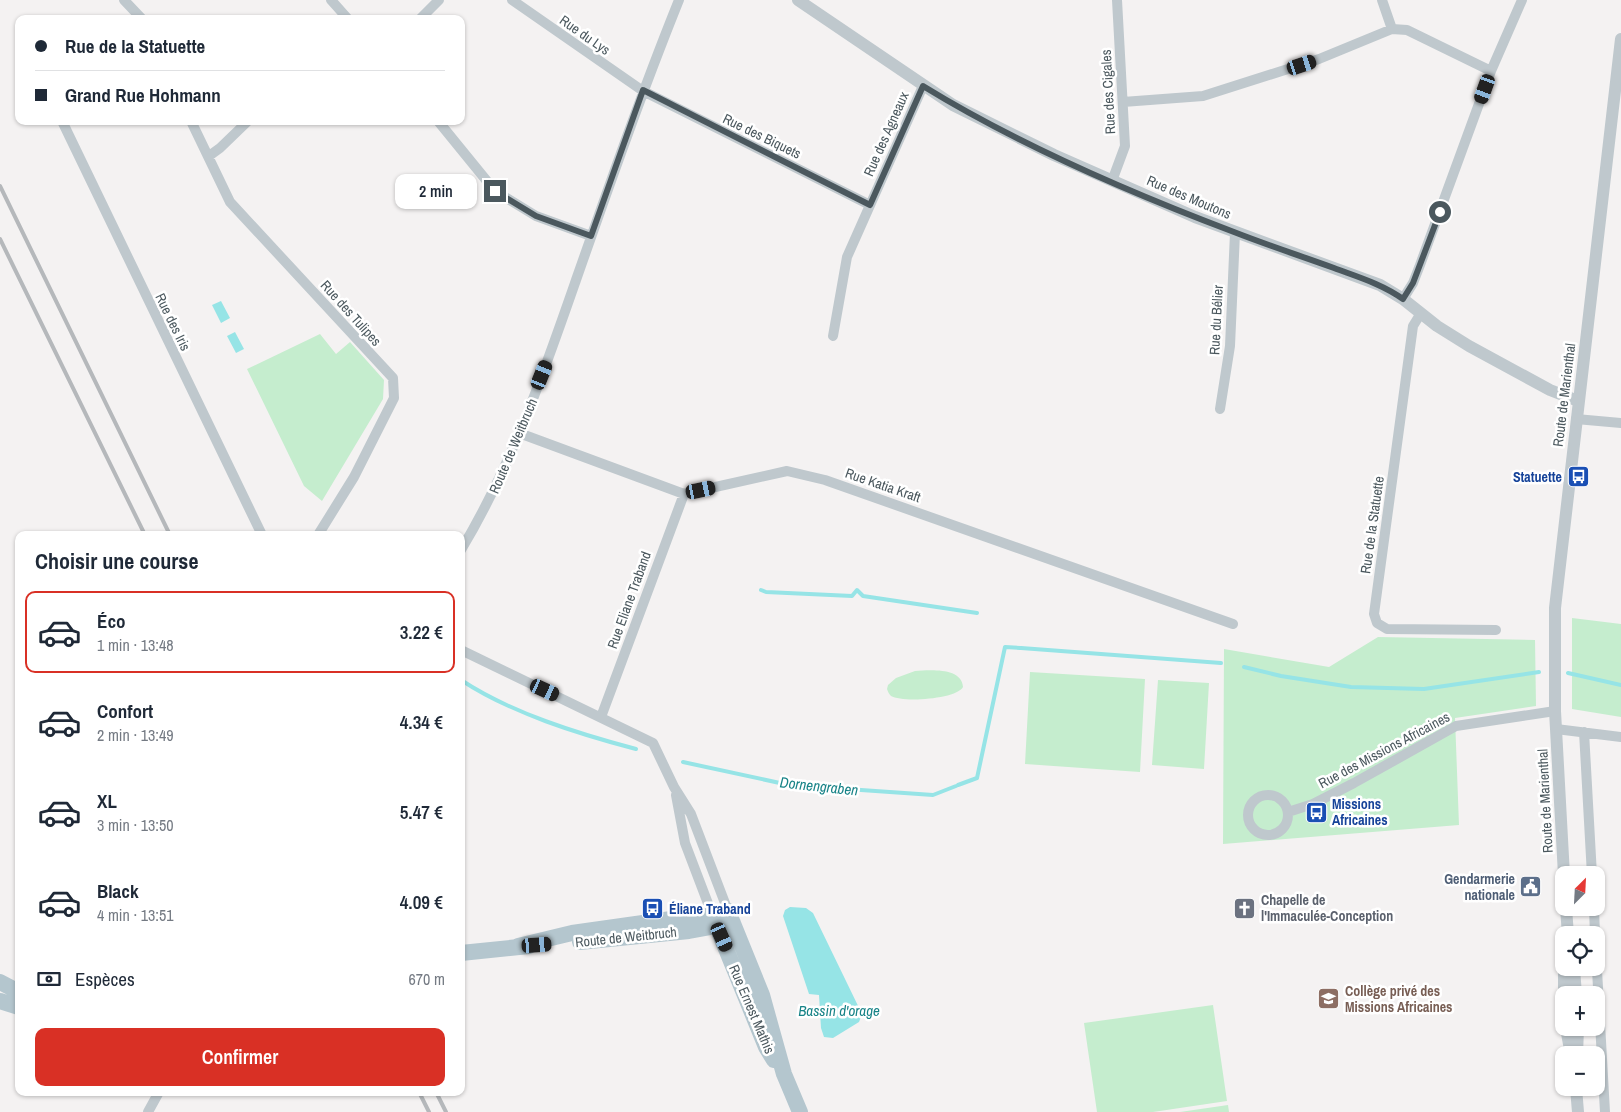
<!DOCTYPE html>
<html lang="fr">
<head>
<meta charset="utf-8">
<style>
  body { margin:0; font-family:"Archivo Narrow",sans-serif; background:#f2f2f3; color:#1f2937; height:100vh; display:flex; flex-direction:column; font-size:19px; white-space:nowrap }
  * { box-sizing:border-box; margin:0 }
  p { font-size:16px; color:#747a83 }
  .icon { flex:none; width:28px; height:28px; fill:none; stroke:currentColor; stroke-width:2; stroke-linecap:round; stroke-linejoin:round }
  .map { position:relative; flex:1; overflow:hidden }
  .panel { position:absolute; left:15px; top:531px; width:450px; height:565px; display:flex; flex-direction:column; background:#fff; border-radius:10px; box-shadow:0 1px 4px #0004 }
  .panel>* { flex:none }
  .guide { position:absolute; left:15px; top:15px; width:450px; height:110px; border-radius:10px; box-shadow:0 1px 4px #0004; display:grid; align-content:center; height:110px; padding:0 20px; background:#fff }
  .needle { width:32px; rotate:24deg }
  .tools { position:absolute; left:1555px; top:866px; display:grid; gap:10px }
  .tools a { display:grid; place-items:center; width:50px; height:50px; border-radius:10px; background:#fff; box-shadow:0 1px 4px #0004; font-size:25px }
  .end { position:absolute; width:22px; height:22px; margin:-11px; border:6px solid #4b585e; background:#fff; box-shadow:0 0 0 2px #fff }
  .from { border-radius:50% }
  .bubble { position:absolute; height:35px; border-radius:10px; background:#fff; box-shadow:0 1px 4px #0004; font-size:16px; font-weight:600; line-height:35px; text-align:center }
  .car { position:absolute; width:15px; height:30px; margin:-15px -8px; border-radius:6px; box-shadow:0 0 4px 1px #0007; background:linear-gradient(#222 24%,#8ab4d8 0 40%,#222 0 76%,#8ab4d8 0 86%,#222 0) }
  .guide b { display:flex; align-items:center; gap:18px; height:48px; font-size:19px }
  .guide b+b { border-top:1px solid #e0e1e3 }
  .guide i { width:12px; height:12px; background:#1f2937 }
  ul { padding:0; list-style:none }
  li { display:flex; align-items:center; gap:15px; height:82px; margin:0 10px 8px; padding:0 10px; border:2px solid transparent; border-radius:10px }
  li div { flex:1 }
  li b { display:block; font-size:19px }
  li em { font-style:normal; font-weight:600 }
  li.current { border-color:#d93025 }
  li>.icon { width:45px; height:45px; stroke-width:1.5 }
  h2 { padding:0 20px; font-size:22px; line-height:60px }
  .pay { display:flex; align-items:center; gap:12px; height:55px; padding:0 20px; font-size:19px }
  .pay p { margin-inline-start:auto }
  .primary-button { display:flex; gap:10px; margin-top:auto; padding:10px 20px }
  .primary-button a { flex:1; height:58px; border-radius:10px; background:#d93025; color:#fff; font-size:20px; font-weight:600; line-height:58px; text-align:center }
  .map>svg:first-child { display:block }
</style>
</head>
<body>
<div class="map">
<svg width="1621" height="1112" viewBox="0 0 1621 1112">
  <rect width="100%" height="100%" fill="#f4f2f2"/>
  <path fill="#c5edce" d="M 320,334 L 336,354 L 350,342 L 384,380 L 383,399 L 322,501 L 304,486 L 247,369 Z
    M 1572,618 L 1621,624 L 1621,717 L 1572,709 Z
    M 1378,637 L 1535,640 L 1536,706 L 1455,718 L 1459,825 L 1223,844 L 1224,649 L 1329,667 Z
    M 915,671 C 929,670 962,667 963,687 C 957,699 903,703 891,696 C 889,694 888,692 887,689 L 888,685 L 896,678 Z
    M 1030,672 L 1145,679 L 1140,772 L 1025,764 Z
    M 1158,680 L 1209,683 L 1204,769 L 1152,765 Z
    M 1213,1005 L 1227,1101 L 1153,1112 L 1097,1112 L 1084,1023 Z
    M 1228,1105 L 1229,1112 L 1180,1112 Z"/>
  <path fill="#96e4e6" d="M 221,301 L 230,318 L 221,323 L 212,305 Z
    M 235,332 L 244,349 L 236,353 L 227,336 Z
    M 790,907 L 806,908 L 813,913 L 862,1014 L 859,1022 L 833,1038 L 824,1037 L 821,1028 L 819,995 L 809,994 L 783,916 L 785,910 Z"/>
  <g fill="none" stroke-linecap="round" stroke-linejoin="round">
    <path stroke="#96e4e6" stroke-width="4" d="M 761,590 L 766,592 L 852,596 L 857,590 L 863,596 L 977,613
      M 1021,648 L 1221,663
      M 1244,667 L 1281,676 L 1351,687 L 1424,689 L 1539,672
      M 1568,673 L 1621,685
      M 461,680 C 511,713 579,734 636,749
      M 683,762 L 789,785 L 933,795 L 956,786
      M 958,785 L 977,778 L 1005,647 L 1020,648"/>
    <path stroke="#bfc8cd" stroke-width="10" d="M 124,0 L 142,19
      M 331,0 L 348,19
      M 512,0 L 643,91 L 870,205
      M 1382,0 L 1392,29
      M 420,19 L 439,0
      M 1123,102 L 1203,96 L 1319,59 L 1392,29 L 1407,30 L 1491,71
      M 62,121 L 262,535
      M 191,121 L 230,202 L 393,378 L 394,398 L 354,477 L 318,535
      M 438,121 L 495,191 L 536,216 L 591,236
      M 209,156 L 220,148 L 248,121
      M 1112,181 L 1125,146 L 1117,0
      M 1403,299 L 1413,283 L 1420,265 L 1491,71 L 1522,0
      M 1421,313 L 1413,326 L 1374,614 L 1377,623 L 1387,629 L 1496,630
      M 833,336 L 847,257 L 923,86
      M 1220,409 L 1230,346 L 1235,233
      M 1576,419 L 1621,423
      M 519,433 L 684,494 L 787,471 L 825,480 L 1233,624
      M 461,550 C 512,465 544,372 576,280 C 609,186 642,92 679,0
      M 461,650 L 653,743 L 674,787 L 691,814 L 728,911
      M 601,717 L 684,494
      M 1556,729 L 1621,737
      M 1584,732 L 1592,875
      M1248 815a20 20 0 1 1 40 0a20 20 0 1 1-40 0Z
      M 676,795 L 685,843 L 712,914
      M 1288,812 L 1313,804 L 1354,783 L 1456,726 L 1555,711
      M 1594,908 L 1595,935
      M 1596,952 L 1605,1112
      M 148,1112 L 159,1092"/>
    <path stroke="#bfc8cd" stroke-width="12" d="M 798,0 L 953,105 L 1054,155 L 1195,217 L 1380,285 L 1403,299 L 1437,326 L 1469,346 L 1550,390 L 1578,401
      M 1564,875 L 1555,711 L 1555,608 L 1621,39
      M 1566,908 L 1568,935
      M 1564,951 L 1564,995
      M 1574,968 L 1576,995
      M 1566,1028 L 1571,1055
      M 1577,1055 L 1578,1028
      M 1576,1088 L 1578,1112"/>
    <path stroke="#b4c6ce" stroke-width="16" d="M 713,917 L 766,1047 L 774,1060
      M 580,942 L 689,931 L 733,923
      M 518,946 L 572,933 L 728,911 L 762,995 L 784,1074 L 800,1112
      M 461,953 L 529,946
      M 0,982 L 19,992
      M 0,1001 L 19,1007"/>
    <path stroke="#b5b8bb" stroke-width="4" d="M 0,186 L 170,535
      M 0,239 L 145,535
      M 419,1092 L 429,1112
      M 436,1092 L 446,1112"/>
  </g>
  <g fill="none" stroke-linecap="round" stroke-linejoin="round">
    <path stroke="#4b585e" stroke-width="6" d="M 495,191 L 536,216 L 591,236 L 643,90 L 870,205 L 923,86 C 1019,145 1128,192 1234,232 C 1267,245 1301,256 1334,268 C 1358,277 1382,284 1403,299 L 1413,283 L 1440,212"/>
  </g>
  <defs>
    <symbol id="bus-square" viewBox="-11 -11 22 22"><rect x="-9" y="-9" width="18" height="18" rx="4" fill="#1a4fb4" stroke="#fff"/><path d="M-5-6H5V4H4V6H2V4H-2V6H-4V4H-5ZM-3.5-4V0h7V-4ZM-3.5 1.2v1.5H-2V1.2ZM2 1.2v1.5H3.5V1.2Z" fill="#fff"/></symbol>
    <symbol id="civic-square" viewBox="-11 -11 22 22"><rect x="-9" y="-9" width="18" height="18" rx="4" fill="#5c6f8a" stroke="#fff"/><path d="M-.6-6.5H3V-4.5H.6V-3L4-1V1h2V6H-6V1h2V-1L-.6-3ZM-1.2 2.5V6h2.4V2.5Z" fill="#fff"/></symbol>
    <symbol id="church-square" viewBox="-11 -11 22 22"><rect x="-9" y="-9" width="18" height="18" rx="4" fill="#6b7280" stroke="#fff"/><path d="M-1.2-6h2.4v3.5h3.3v2.4h-3.3V6h-2.4V-.1h-3.3v-2.4h3.3Z" fill="#fff"/></symbol>
    <symbol id="school-square" viewBox="-11 -11 22 22"><rect x="-9" y="-9" width="18" height="18" rx="4" fill="#8d6e63" stroke="#fff"/><path d="M0-5L7-2L0 1L-7-2ZM-4 1L0 2.5L4 1V4Q0 6-4 4Z" fill="#fff"/></symbol>
  </defs>
  <g fill-rule="evenodd">
    <use href="#bus-square" x="1566" y="464" width="25" height="25"/>
    <use href="#bus-square" x="1304" y="800" width="25" height="25"/>
    <use href="#civic-square" x="1518" y="874" width="25" height="25"/>
    <use href="#church-square" x="1232" y="896" width="25" height="25"/>
    <use href="#bus-square" x="640" y="896" width="25" height="25"/>
    <use href="#school-square" x="1316" y="986" width="25" height="25"/>
  </g>
  <g text-anchor="middle" dominant-baseline="central" stroke-width="5" stroke-linejoin="round" paint-order="stroke">
    <g font-size="14" fill="#4b585e" stroke="#fff">
      <text transform="translate(585 35) rotate(35)">Rue du Lys</text>
      <text transform="translate(1108 92) rotate(-93)">Rue des Cigales</text>
      <text transform="translate(886 134) rotate(-66)">Rue des Agneaux</text>
      <text transform="translate(762 136) rotate(26)">Rue des Biquets</text>
      <text transform="translate(1189 197) rotate(23)">Rue des Moutons</text>
      <text transform="translate(351 313) rotate(48)">Rue des Tulipes</text>
      <text transform="translate(1216 320) rotate(-87)">Rue du Bélier</text>
      <text transform="translate(173 322) rotate(64)">Rue des Iris</text>
      <text transform="translate(1564 395) rotate(-83)">Route de Marienthal</text>
      <text transform="translate(513 446) rotate(-67)">Route de Weitbruch</text>
      <text transform="translate(883 485) rotate(19)">Rue Katia Kraft</text>
      <text transform="translate(1372 525) rotate(-82)">Rue de la Statuette</text>
      <text transform="translate(629 600) rotate(-70)">Rue Eliane Traband</text>
      <text transform="translate(1384 750) rotate(-28)">Rue des Missions Africaines</text>
      <text transform="translate(1545 801) rotate(-93)">Route de Marienthal</text>
      <text transform="translate(626 937) rotate(-6)">Route de Weitbruch</text>
      <text transform="translate(752 1009) rotate(67)">Rue Ernest Mathis</text>
    </g>
    <g font-size="14" font-weight="bold" fill="#164399" stroke="#fff" text-anchor="start">
      <text x="1562" y="477" text-anchor="end">Statuette</text>
      <text x="1332" y="804">Missions<tspan x="1332" dy="16">Africaines</tspan></text>
      <text x="669" y="909">Éliane Traband</text>
    </g>
    <g font-size="14" font-weight="bold" fill="#4e5e75" stroke="#fff" text-anchor="end">
      <text x="1515" y="879">Gendarmerie<tspan x="1515" dy="16">nationale</tspan></text>
    </g>
    <g font-size="14" font-weight="bold" fill="#5b616d" stroke="#fff" text-anchor="start">
      <text x="1261" y="900">Chapelle de<tspan x="1261" dy="16">l'Immaculée-Conception</tspan></text>
    </g>
    <g font-size="14" font-weight="bold" fill="#785e54" stroke="#fff" text-anchor="start">
      <text x="1345" y="991">Collège privé des<tspan x="1345" dy="16">Missions Africaines</tspan></text>
    </g>
    <g font-size="15" font-style="italic" fill="#178387" stroke="#fff">
      <text transform="translate(819 786) rotate(6)">Dornengraben</text>
      <text x="839" y="1010">Bassin d'orage</text>
    </g>
  </g>
</svg>
<div class="tools">
<a><svg class="needle" viewBox="-14 -14 28 28"><path d="M0-13l5 13h-10z" fill="#e53935"/><path d="M0 13l5-13h-10z" fill="#747a83"/></svg></a>
<a><svg class="icon" aria-label="locate" viewBox="0 0 24 24"><circle cx="12" cy="12" r="6"/><path d="M12 2v4M12 18v4M2 12h4M18 12h4"/></svg></a>
<a>+</a>
<a>−</a>
</div>
<i class="end from" style="left:1440px;top:212px"></i>
<i class="end" style="left:495px;top:191px"></i>
<div class="bubble" style="left:395px;top:174px;width:82px">2 min</div>
<i class="car" style="left:1302px;top:65px;rotate:72deg"></i>
<i class="car" style="left:1485px;top:89px;rotate:200deg"></i>
<i class="car" style="left:542px;top:375px;rotate:22deg"></i>
<i class="car" style="left:701px;top:490px;rotate:78deg"></i>
<i class="car" style="left:545px;top:690px;rotate:115deg"></i>
<i class="car" style="left:722px;top:937px;rotate:156deg"></i>
<i class="car" style="left:537px;top:945px;rotate:86deg"></i>
<div class="guide">
<b><i class="from"></i>Rue de la Statuette</b>
<b><i></i>Grand Rue Hohmann</b>
</div>
<section class="panel">
<h2>Choisir une course</h2>
<ul>
<li class="current"><svg class="icon" aria-label="car" viewBox="0 0 24 24"><path d="M5 17H2v-5l4-1 3-4h7l3 4 3 1v5h-3M9 17h6M6 11h13"/><circle cx="7" cy="17" r="2"/><circle cx="17" cy="17" r="2"/></svg><div><b>Éco</b><p>1 min · 13:48</p></div><em>3.22 €</em></li>
<li><svg class="icon" aria-label="car" viewBox="0 0 24 24"><path d="M5 17H2v-5l4-1 3-4h7l3 4 3 1v5h-3M9 17h6M6 11h13"/><circle cx="7" cy="17" r="2"/><circle cx="17" cy="17" r="2"/></svg><div><b>Confort</b><p>2 min · 13:49</p></div><em>4.34 €</em></li>
<li><svg class="icon" aria-label="car" viewBox="0 0 24 24"><path d="M5 17H2v-5l4-1 3-4h7l3 4 3 1v5h-3M9 17h6M6 11h13"/><circle cx="7" cy="17" r="2"/><circle cx="17" cy="17" r="2"/></svg><div><b>XL</b><p>3 min · 13:50</p></div><em>5.47 €</em></li>
<li><svg class="icon" aria-label="car" viewBox="0 0 24 24"><path d="M5 17H2v-5l4-1 3-4h7l3 4 3 1v5h-3M9 17h6M6 11h13"/><circle cx="7" cy="17" r="2"/><circle cx="17" cy="17" r="2"/></svg><div><b>Black</b><p>4 min · 13:51</p></div><em>4.09 €</em></li>
</ul>
<div class="pay"><svg class="icon" aria-label="cash" viewBox="0 0 24 24"><path d="M3 7h18v10H3z"/><circle cx="12" cy="12" r="2"/></svg>Espèces<p>670 m</p></div>
<div class="primary-button"><a>Confirmer</a></div>
</section>
</div>
</body>
</html>
